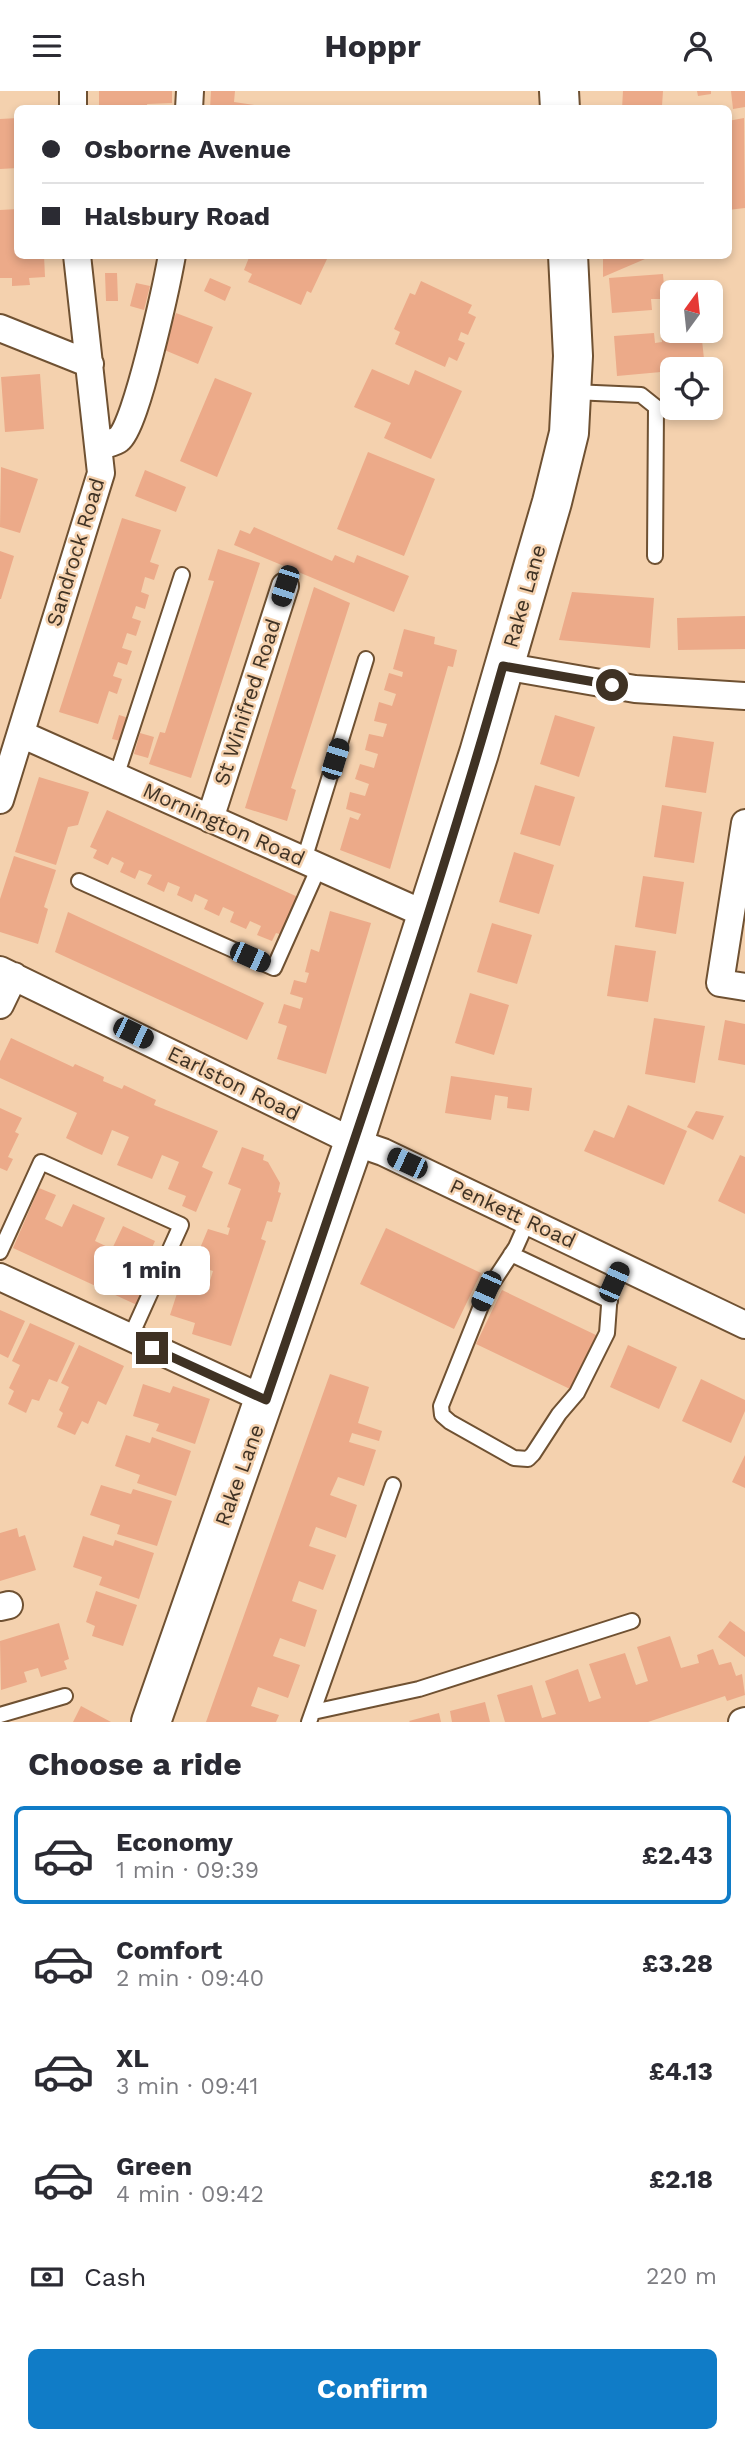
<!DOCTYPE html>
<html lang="en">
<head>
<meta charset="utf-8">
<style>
  body { margin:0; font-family:"Work Sans",sans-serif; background:#f2f2f3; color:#2b2b33; height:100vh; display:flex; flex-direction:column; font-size:26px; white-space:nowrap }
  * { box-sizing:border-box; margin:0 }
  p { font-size:23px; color:#7c7c81 }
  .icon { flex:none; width:38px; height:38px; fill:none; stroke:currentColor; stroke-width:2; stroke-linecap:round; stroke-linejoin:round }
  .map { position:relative; height:1631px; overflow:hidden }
  .details { display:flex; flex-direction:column; background:#fff; flex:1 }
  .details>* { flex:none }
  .guide { position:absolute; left:14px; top:14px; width:718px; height:154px; border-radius:10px; box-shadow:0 4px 10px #0003; display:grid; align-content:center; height:154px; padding:0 28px; background:#fff }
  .needle { width:46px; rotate:15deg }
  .controls { position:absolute; left:660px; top:189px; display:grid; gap:14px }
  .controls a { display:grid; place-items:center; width:63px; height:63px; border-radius:10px; background:#fff; box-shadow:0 4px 10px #0003; font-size:35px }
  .end { position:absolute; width:32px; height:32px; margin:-16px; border:9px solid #3f3224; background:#fff; box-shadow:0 0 0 4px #fff }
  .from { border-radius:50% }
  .bubble { position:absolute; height:49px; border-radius:10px; background:#fff; box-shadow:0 4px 10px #0003; font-size:23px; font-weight:700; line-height:49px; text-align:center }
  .car { position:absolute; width:21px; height:42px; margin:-21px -10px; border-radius:9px; box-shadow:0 0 5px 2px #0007; background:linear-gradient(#222 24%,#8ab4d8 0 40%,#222 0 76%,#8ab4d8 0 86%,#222 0) }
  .guide b { display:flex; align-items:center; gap:24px; height:66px; font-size:26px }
  .guide b+b { border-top:2px solid #e1e1e2 }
  .guide i { width:18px; height:18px; background:#2b2b33 }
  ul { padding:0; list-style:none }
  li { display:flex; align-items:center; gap:21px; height:98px; margin:0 14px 10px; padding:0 14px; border:4px solid transparent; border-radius:10px }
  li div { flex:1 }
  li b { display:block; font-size:26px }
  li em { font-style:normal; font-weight:700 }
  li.active { border-color:#107cc7 }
  li>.icon { width:63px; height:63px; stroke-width:1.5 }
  h2 { padding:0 28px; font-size:32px; line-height:84px }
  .pay { display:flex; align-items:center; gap:18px; height:77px; padding:0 28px; font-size:26px }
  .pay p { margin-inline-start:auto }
  .button { display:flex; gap:14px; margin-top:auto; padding:14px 28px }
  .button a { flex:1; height:80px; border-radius:10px; background:#107cc7; color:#fff; font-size:28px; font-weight:700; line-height:80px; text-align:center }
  header { display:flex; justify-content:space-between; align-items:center; height:91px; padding:0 28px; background:#fff; font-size:32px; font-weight:700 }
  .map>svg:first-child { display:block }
</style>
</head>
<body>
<header><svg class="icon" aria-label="menu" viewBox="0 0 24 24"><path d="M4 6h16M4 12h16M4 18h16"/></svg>Hoppr<svg class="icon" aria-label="person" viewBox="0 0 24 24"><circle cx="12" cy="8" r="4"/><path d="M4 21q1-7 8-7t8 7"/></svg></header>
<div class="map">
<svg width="745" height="1631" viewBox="0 0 745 1631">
  <rect width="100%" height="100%" fill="#f4d1ae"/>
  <path fill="#ecaa89" d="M 99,0 L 172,0 L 172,12 L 147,13 L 148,18 L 99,18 Z
    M 211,0 L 235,0 L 234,11 L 282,18 L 210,18 Z
    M 623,0 L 663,0 L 662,15 L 622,18 Z
    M 697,0 L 711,0 L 711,3 L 698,5 Z
    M 731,0 L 745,0 L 745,16 L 733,18 Z
    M 18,27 L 18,77 L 0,78 L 0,28 Z
    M 744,27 L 745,117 L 728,119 L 728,30 Z
    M 18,118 L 18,164 L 44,164 L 45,186 L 29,187 L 30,194 L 12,195 L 12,187 L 0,187 L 0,119 Z
    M 250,164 L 322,164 L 327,168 L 311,202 L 307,200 L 301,214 L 248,191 L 252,183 L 244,179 Z
    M 603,164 L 645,164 L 645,168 L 603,186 Z
    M 105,182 L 117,182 L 118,210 L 106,210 Z
    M 663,183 L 665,208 L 651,208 L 652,219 L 612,222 L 609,187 Z
    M 210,187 L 231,196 L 225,210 L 204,200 Z
    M 421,190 L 472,214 L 468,222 L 476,226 L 468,244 L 461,241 L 458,249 L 465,252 L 457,270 L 449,266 L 445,276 L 395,253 L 400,241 L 394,238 L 410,202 L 415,204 Z
    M 136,192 L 150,195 L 144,219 L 130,215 Z
    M 176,222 L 213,236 L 198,273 L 162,258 Z
    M 701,240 L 705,277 L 617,285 L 614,245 L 654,242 L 655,252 L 662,251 L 661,242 Z
    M 372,278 L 409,294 L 415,279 L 462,300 L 431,368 L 384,347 L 391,332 L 354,316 Z
    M 40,283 L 44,338 L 5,341 L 1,286 Z
    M 215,287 L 252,302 L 217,386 L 180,370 Z
    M 368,361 L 435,388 L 404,465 L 337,438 Z
    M 1,376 L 38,388 L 20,442 L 0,436 Z
    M 145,379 L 186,396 L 176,421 L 135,405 Z
    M 122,427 L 161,439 L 150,471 L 159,474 L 154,489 L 145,486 L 141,501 L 149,504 L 145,518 L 136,515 L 132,527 L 141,530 L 136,545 L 127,542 L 122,557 L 132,560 L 127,574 L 118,571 L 113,585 L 122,588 L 117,603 L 109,600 L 98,633 L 59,621 Z
    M 254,436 L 332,470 L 335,464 L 354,472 L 357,464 L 409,485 L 394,521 L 234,454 L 240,439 L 250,443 Z
    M 218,458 L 260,472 L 191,687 L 149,673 L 160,641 L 165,642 L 214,490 L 208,489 Z
    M 0,460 L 14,465 L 1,508 L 0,508 Z
    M 314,496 L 350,512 L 291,697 L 296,699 L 287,730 L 245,717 Z
    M 572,501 L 654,507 L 650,557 L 559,549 Z
    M 745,525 L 745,558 L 678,559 L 677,527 Z
    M 404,538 L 435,546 L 434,553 L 457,559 L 453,576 L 448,575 L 390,778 L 340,759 L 350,726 L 358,729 L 361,723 L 346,718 L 350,701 L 365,705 L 369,693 L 355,688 L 360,673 L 374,677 L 378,663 L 365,659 L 369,643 L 383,646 L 387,633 L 374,630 L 379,611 L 392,615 L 396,603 L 384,599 L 389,582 L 402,586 L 403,581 L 393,578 Z
    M 119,624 L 132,628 L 125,651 L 112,648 Z
    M 555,624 L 595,636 L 579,686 L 540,673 Z
    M 140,642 L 154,646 L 148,667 L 134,663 Z
    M 673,645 L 714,651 L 706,702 L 665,696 Z
    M 39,686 L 89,701 L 78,734 L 68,736 L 56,774 L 15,761 Z
    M 535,694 L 575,706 L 560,755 L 520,743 Z
    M 662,714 L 702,721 L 694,772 L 654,766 Z
    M 107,719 L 300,807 L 283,844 L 276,842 L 272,850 L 257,844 L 261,835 L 250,830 L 246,838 L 230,831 L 234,821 L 223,816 L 219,825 L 204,818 L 208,809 L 195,803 L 192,811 L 177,804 L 180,796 L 168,791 L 164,801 L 147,793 L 152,784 L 139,779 L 135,788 L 120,781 L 124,772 L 121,770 L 112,766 L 108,774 L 93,767 L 97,759 L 90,756 Z
    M 514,761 L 554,774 L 539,823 L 499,811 Z
    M 14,765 L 56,779 L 44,816 L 48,818 L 38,853 L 0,841 L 0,808 Z
    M 643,785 L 684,791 L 676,843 L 635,836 Z
    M 330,820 L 371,832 L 326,983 L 277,968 L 287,935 L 278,932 L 284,913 L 300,918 L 303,907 L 290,903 L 294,889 L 306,892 L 309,882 L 305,881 L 311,858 L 319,861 Z
    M 68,821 L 264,912 L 247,949 L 55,861 Z
    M 492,832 L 532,844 L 517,893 L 477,881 Z
    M 615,854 L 656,860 L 648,911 L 607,905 Z
    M 470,902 L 509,914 L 494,964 L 455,952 Z
    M 654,927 L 705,935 L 695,992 L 645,983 Z
    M 725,929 L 745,933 L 745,974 L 718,969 Z
    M 11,947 L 73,976 L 75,973 L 104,986 L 103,990 L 122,998 L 124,994 L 156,1009 L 154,1014 L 218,1040 L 202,1076 L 213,1081 L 196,1121 L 182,1115 L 186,1105 L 168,1098 L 179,1071 L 162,1064 L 152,1088 L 117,1074 L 129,1046 L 112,1039 L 102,1064 L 84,1056 L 66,1047 L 77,1022 L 0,987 L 0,970 Z
    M 451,985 L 532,997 L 529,1020 L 507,1017 L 508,1006 L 495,1004 L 491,1029 L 445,1022 Z
    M 628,1014 L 687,1040 L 664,1094 L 584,1060 L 594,1039 L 614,1047 Z
    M 0,1017 L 22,1027 L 15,1041 L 19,1043 L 8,1066 L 13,1068 L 7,1080 L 0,1077 Z
    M 696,1020 L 724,1025 L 713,1049 L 687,1036 Z
    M 242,1056 L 264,1064 L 263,1069 L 268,1071 L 280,1092 L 278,1101 L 281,1102 L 272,1131 L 267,1130 L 261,1148 L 266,1150 L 231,1255 L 192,1243 L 195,1232 L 170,1224 L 182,1187 L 208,1196 L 213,1180 L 193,1174 L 208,1138 L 228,1144 L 230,1137 L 227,1136 L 241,1098 L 228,1093 Z
    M 740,1064 L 745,1066 L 745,1123 L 718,1110 Z
    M 39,1097 L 56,1104 L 45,1128 L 62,1136 L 73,1113 L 105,1127 L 95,1150 L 112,1158 L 123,1135 L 155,1150 L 145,1172 L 154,1177 L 137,1214 L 13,1157 Z
    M 386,1137 L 481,1182 L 454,1238 L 360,1193 Z
    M 502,1199 L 598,1245 L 572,1299 L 476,1253 Z
    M 0,1219 L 25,1230 L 8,1267 L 0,1263 Z
    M 30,1232 L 75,1252 L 57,1291 L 49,1288 L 39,1310 L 32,1308 L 26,1322 L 8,1313 L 14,1300 L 9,1297 L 20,1274 L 12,1270 Z
    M 79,1254 L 124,1275 L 106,1314 L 98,1310 L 88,1333 L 82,1330 L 75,1344 L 57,1336 L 63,1322 L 59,1319 L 69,1296 L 61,1292 Z
    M 628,1254 L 677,1276 L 659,1318 L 610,1296 Z
    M 330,1283 L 369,1296 L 358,1332 L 382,1340 L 379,1350 L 352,1342 L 349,1351 L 376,1359 L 364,1395 L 338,1386 L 330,1404 L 357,1414 L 346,1447 L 316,1436 L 312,1447 L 309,1455 L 336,1464 L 323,1499 L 299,1490 L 295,1501 L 292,1510 L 317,1519 L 305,1556 L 280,1547 L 273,1565 L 300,1574 L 288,1607 L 258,1596 L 251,1615 L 279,1624 L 276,1631 L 206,1631 Z
    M 701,1288 L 745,1309 L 745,1320 L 731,1352 L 682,1330 Z
    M 143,1293 L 170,1302 L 173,1295 L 210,1308 L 195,1353 L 156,1340 L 159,1333 L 133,1325 Z
    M 126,1344 L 150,1352 L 152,1346 L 191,1360 L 176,1405 L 137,1392 L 140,1384 L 115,1375 Z
    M 745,1364 L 745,1397 L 732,1391 Z
    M 101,1394 L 131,1403 L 133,1398 L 172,1410 L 157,1455 L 117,1443 L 120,1434 L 90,1424 Z
    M 17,1437 L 19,1446 L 25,1444 L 36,1479 L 0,1490 L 0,1442 Z
    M 83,1445 L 113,1455 L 115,1449 L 154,1462 L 139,1508 L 99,1494 L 102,1486 L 73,1476 Z
    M 96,1500 L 137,1514 L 123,1555 L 92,1545 L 95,1535 L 86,1531 Z
    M 730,1530 L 745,1541 L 745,1566 L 718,1546 Z
    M 59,1532 L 69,1568 L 64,1570 L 67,1578 L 41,1586 L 38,1577 L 24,1581 L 27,1591 L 1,1599 L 0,1550 Z
    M 670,1545 L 681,1577 L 699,1572 L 697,1564 L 713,1558 L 719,1574 L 731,1571 L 736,1585 L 742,1583 L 745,1604 L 727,1610 L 725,1605 L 648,1631 L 505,1631 L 497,1604 L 532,1594 L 542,1627 L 556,1623 L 545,1590 L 578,1578 L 589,1611 L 601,1607 L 589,1573 L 625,1562 L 636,1594 L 648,1590 L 637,1556 Z
    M 485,1611 L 490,1631 L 452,1631 L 450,1620 Z
    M 81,1615 L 111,1631 L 73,1631 Z
    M 439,1622 L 441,1631 L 410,1631 L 409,1630 Z"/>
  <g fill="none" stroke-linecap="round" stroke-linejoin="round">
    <defs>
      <path id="lane" d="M 573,301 L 641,304 L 656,316 L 655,465
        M 116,686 L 182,484
        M 304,769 L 366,568
        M 79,790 L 274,877 L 319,776
        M 528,1129 L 516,1156 L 487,1200 L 441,1315 L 442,1324 L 450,1331 L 514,1367 L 528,1368 L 533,1363 L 559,1323 L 577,1302 L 607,1242 L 610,1201 L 622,1174
        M 0,1161 L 41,1071 L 181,1134 L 130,1247
        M 511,1163 L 610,1210
        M 313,1621 L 419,1598 L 632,1530
        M 0,1624 L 65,1605
        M 309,1631 L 393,1394"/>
      <path id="street" d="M 73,0 L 73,18
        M 189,18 L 190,0
        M 0,237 L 90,273
        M 99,356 C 105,353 114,352 119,348 C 136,336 167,192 172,164
        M 503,575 L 635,598 L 745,605
        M 21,643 L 427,824
        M 0,709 L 101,382 L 77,164
        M 210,728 L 285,495
        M 745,732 L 720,892 L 745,896
        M 0,879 L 354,1051 L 383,1061 L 745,1234
        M 0,914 L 14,885
        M 0,1186 L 266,1309
        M 0,1516 L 9,1514
        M 742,1631 L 745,1630"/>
      <path id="secondary" d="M 559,0 L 560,18
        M 151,1631 L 354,1051 L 479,662 L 552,411 L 569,342 L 573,265 L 568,164"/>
    </defs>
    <use href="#lane" stroke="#6f5132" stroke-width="18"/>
    <use href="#street" stroke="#6f5132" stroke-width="30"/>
    <use href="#secondary" stroke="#6f5132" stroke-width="42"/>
    <use href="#lane" stroke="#fff" stroke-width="14"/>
    <use href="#street" stroke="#fff" stroke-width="26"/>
    <use href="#secondary" stroke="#fff" stroke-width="38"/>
  </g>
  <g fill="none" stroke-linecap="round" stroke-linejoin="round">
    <path stroke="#3f3224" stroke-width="9" d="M 152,1257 L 266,1309 C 349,1066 433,822 503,575 L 612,594"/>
  </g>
  <g text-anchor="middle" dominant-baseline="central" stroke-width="5" stroke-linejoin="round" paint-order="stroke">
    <g font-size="21" fill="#3f3224" stroke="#f4d1ae">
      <text transform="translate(75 461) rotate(-73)">Sandrock Road</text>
      <text transform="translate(524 505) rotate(-74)">Rake Lane</text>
      <text transform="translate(247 611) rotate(-72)">St Winifred Road</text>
      <text transform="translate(224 733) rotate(24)">Mornington Road</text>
      <text transform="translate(234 992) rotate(26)">Earlston Road</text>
      <text transform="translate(513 1122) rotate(25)">Penkett Road</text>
      <text transform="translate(239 1384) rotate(-70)">Rake Lane</text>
    </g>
  </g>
</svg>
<div class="controls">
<a><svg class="needle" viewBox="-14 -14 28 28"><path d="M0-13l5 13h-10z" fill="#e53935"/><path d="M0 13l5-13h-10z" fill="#7c7c81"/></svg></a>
<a><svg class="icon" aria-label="locate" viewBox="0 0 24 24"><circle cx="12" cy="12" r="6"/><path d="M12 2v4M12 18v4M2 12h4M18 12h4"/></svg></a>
</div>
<i class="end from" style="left:612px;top:594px"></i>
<i class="end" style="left:152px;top:1257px"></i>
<div class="bubble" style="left:94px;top:1155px;width:116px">1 min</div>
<i class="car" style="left:285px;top:495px;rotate:198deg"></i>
<i class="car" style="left:335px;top:668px;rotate:17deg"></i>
<i class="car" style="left:250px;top:866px;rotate:114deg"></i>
<i class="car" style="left:133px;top:942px;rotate:116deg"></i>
<i class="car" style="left:407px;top:1072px;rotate:295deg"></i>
<i class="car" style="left:614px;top:1191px;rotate:24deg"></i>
<i class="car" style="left:486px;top:1200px;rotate:204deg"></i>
<div class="guide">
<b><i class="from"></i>Osborne Avenue</b>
<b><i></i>Halsbury Road</b>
</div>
</div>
<section class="details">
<h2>Choose a ride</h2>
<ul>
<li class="active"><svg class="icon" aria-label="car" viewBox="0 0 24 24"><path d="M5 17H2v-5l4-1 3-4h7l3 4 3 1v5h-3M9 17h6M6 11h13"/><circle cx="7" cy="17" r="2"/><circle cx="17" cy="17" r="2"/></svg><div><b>Economy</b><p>1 min · 09:39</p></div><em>£2.43</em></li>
<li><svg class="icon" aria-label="car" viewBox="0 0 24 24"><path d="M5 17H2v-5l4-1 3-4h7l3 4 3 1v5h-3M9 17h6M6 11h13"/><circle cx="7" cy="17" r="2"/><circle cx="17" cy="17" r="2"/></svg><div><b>Comfort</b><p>2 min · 09:40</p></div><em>£3.28</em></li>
<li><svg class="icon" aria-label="car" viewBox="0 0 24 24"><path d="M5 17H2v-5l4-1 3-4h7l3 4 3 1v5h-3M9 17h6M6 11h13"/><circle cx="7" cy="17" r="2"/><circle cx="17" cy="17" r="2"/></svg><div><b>XL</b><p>3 min · 09:41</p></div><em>£4.13</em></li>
<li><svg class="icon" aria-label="car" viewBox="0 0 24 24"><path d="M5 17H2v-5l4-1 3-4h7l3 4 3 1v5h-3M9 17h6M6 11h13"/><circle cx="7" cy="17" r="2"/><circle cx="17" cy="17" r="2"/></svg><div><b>Green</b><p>4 min · 09:42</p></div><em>£2.18</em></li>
</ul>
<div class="pay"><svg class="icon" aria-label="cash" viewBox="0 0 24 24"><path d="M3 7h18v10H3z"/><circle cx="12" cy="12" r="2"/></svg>Cash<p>220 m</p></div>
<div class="button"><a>Confirm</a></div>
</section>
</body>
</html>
